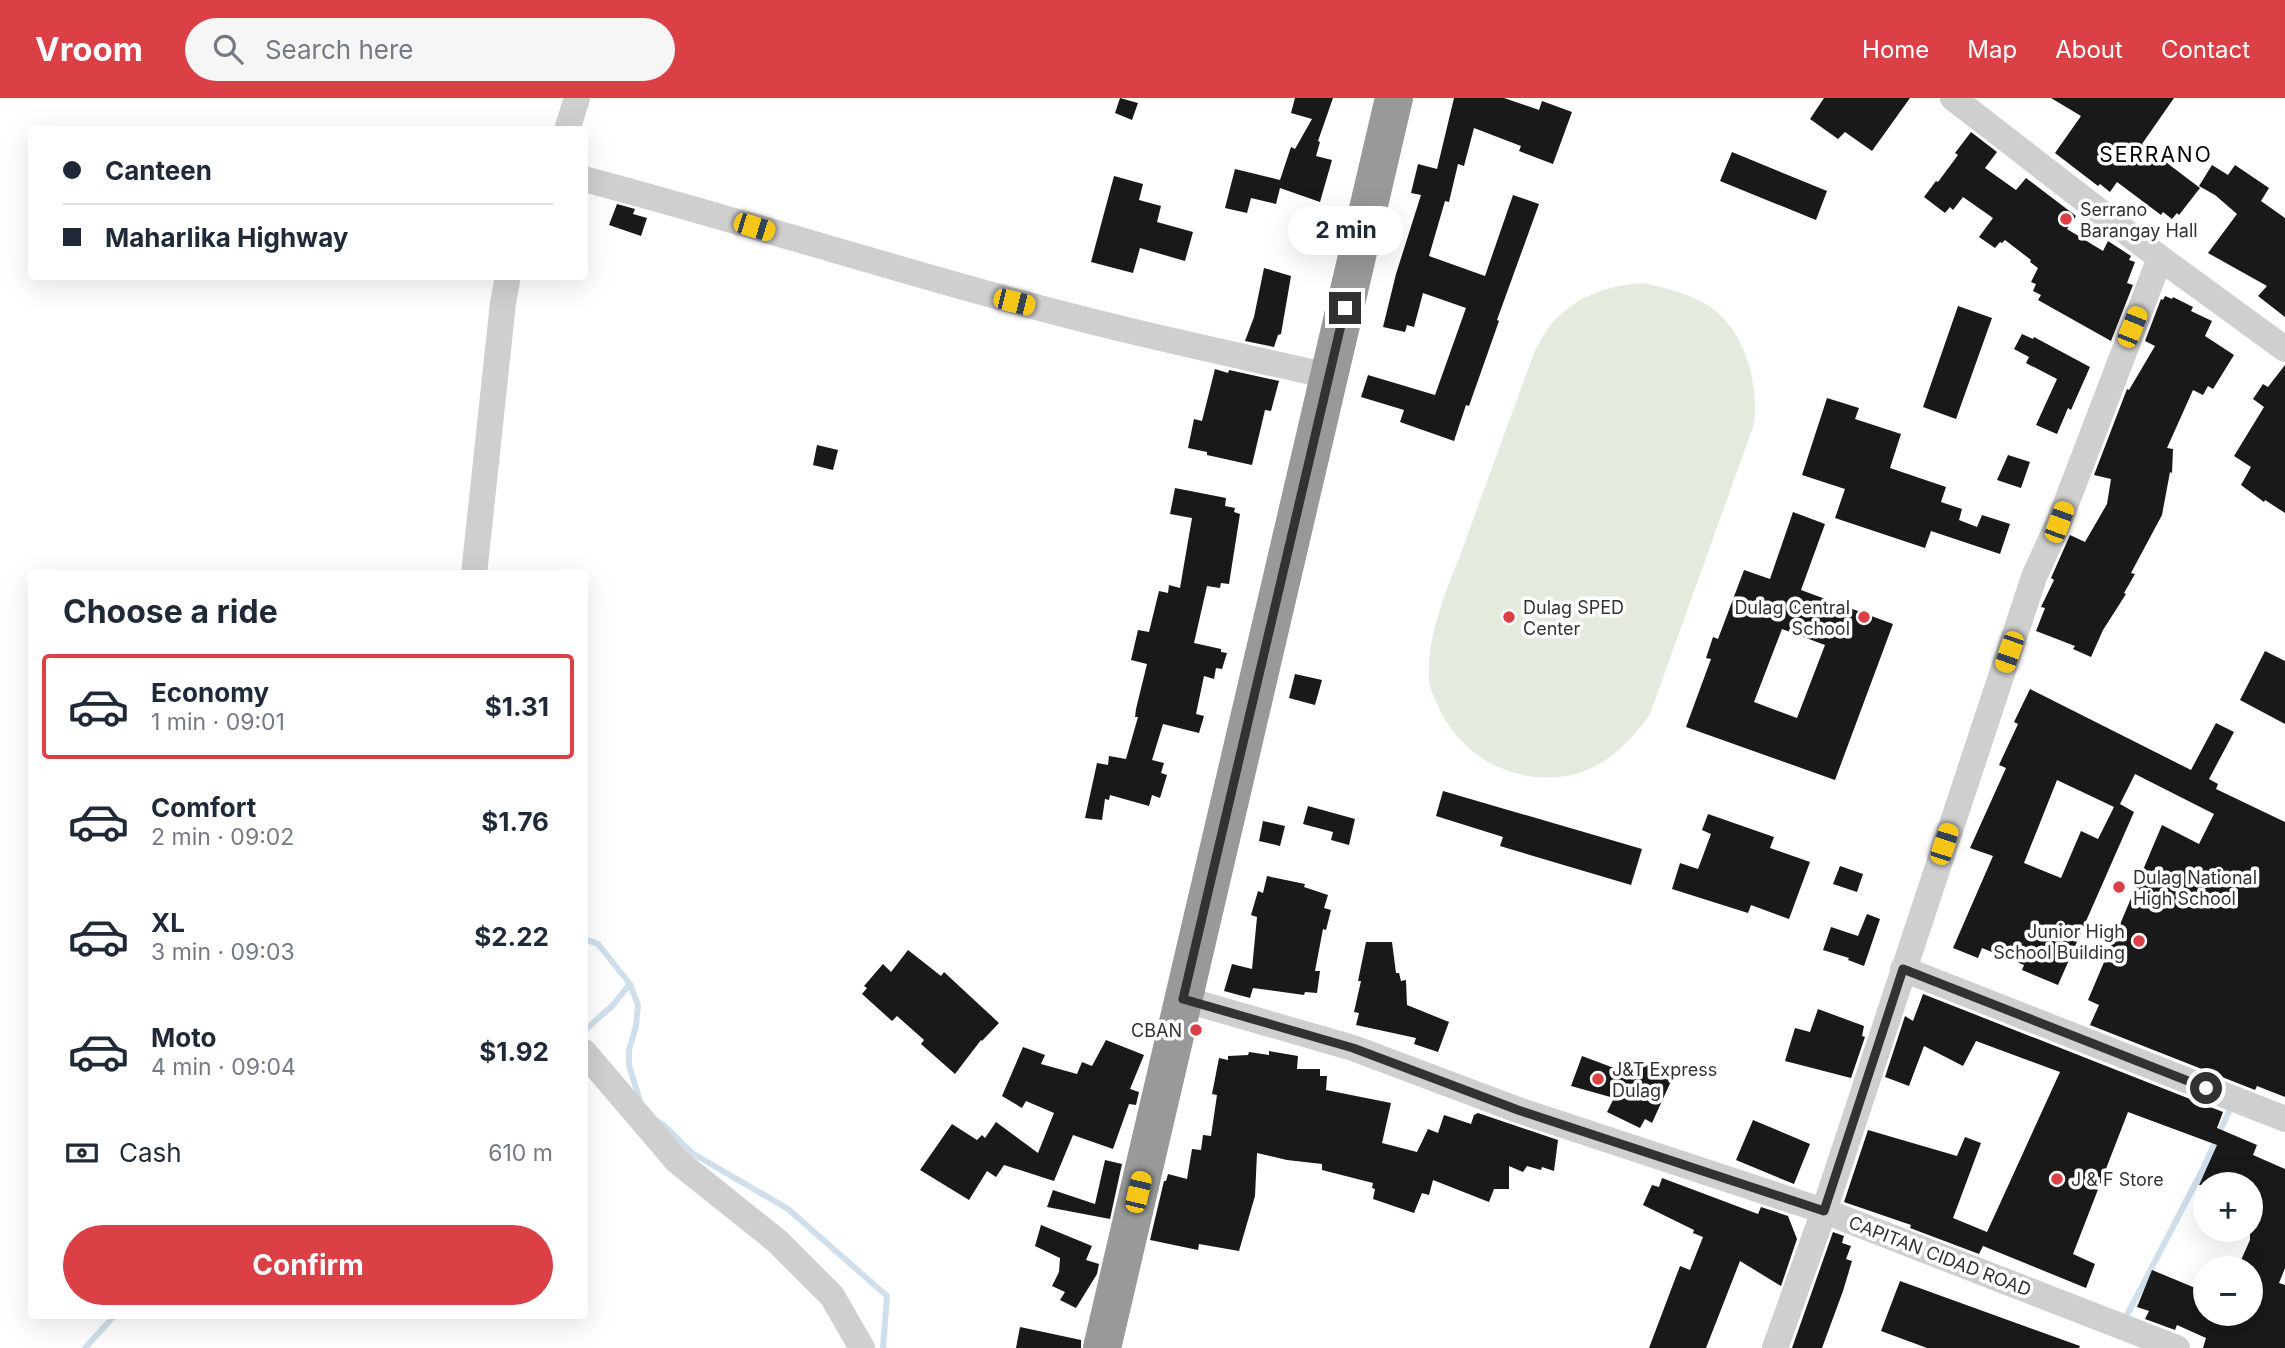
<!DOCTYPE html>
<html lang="en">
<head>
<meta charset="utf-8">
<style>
  body { margin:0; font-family:Inter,sans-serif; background:#f6f6f7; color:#1f2937; height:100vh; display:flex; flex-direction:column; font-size:26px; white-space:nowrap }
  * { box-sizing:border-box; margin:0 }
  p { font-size:23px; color:#747a83 }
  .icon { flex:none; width:38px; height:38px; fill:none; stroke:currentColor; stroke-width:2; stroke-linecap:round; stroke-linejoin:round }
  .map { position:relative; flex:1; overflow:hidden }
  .side { position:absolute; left:28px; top:472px; width:560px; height:749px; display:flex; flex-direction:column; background:#fff; border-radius:7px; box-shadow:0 7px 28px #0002 }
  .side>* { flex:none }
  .hud { position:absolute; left:28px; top:28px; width:560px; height:154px; border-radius:7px; box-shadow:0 7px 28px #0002; display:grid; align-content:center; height:154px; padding:0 35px; background:#fff }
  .fabs { position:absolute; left:2193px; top:1074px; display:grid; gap:14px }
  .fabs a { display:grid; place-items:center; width:70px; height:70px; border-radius:50%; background:#fff; box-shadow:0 7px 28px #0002; font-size:35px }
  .end { position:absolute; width:32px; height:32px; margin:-16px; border:9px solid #323232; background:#fff; box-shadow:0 0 0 4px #fff }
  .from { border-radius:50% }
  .bubble { position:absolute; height:49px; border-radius:24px; background:#fff; box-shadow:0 7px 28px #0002; font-size:23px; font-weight:700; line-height:49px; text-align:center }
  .car { position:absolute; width:21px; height:42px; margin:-21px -10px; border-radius:9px; box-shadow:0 0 5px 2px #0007; background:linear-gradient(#f5c518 24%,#345 0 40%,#f5c518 0 76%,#345 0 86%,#f5c518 0) }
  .hud b { display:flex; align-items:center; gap:24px; height:66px; font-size:26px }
  .hud b+b { border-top:2px solid #e0e1e3 }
  .hud i { width:18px; height:18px; background:#1f2937 }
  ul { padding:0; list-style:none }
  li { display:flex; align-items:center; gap:21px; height:105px; margin:0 14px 10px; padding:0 21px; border:4px solid transparent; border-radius:7px }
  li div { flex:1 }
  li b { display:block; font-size:26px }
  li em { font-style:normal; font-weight:700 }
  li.current { border-color:#dc4047 }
  li>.icon { width:63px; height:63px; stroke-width:1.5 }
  h2 { padding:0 35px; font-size:32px; line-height:84px }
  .pay { display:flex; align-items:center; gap:18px; height:77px; padding:0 35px; font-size:26px }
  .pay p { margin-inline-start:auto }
  .cta { display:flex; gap:14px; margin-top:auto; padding:14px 35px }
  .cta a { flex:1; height:80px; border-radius:42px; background:#dc4047; color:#fff; font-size:28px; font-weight:700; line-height:80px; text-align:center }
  header { display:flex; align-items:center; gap:42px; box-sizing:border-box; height:98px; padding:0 35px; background:#dc4047; color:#fff }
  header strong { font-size:33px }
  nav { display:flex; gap:38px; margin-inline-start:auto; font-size:24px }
  .search { width:490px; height:63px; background:#f6f6f7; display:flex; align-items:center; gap:18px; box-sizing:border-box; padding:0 24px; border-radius:38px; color:#747a83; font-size:26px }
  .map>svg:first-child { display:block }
</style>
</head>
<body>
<header>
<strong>Vroom</strong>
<div class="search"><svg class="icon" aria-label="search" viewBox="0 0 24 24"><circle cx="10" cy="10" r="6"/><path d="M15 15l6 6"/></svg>Search here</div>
<nav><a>Home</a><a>Map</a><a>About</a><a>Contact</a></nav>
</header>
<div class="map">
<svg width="2285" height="1250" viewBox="0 0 2285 1250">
  <rect width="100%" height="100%" fill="#fff"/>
  <path fill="#e4eade" d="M 1644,185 C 1665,190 1686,195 1706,206 C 1745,230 1759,284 1754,326 L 1650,616 C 1622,656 1588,684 1536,679 C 1490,674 1453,646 1436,603 C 1433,597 1430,590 1429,583 C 1426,532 1451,484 1468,436 C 1490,375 1513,313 1535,252 C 1541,243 1546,231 1553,224 C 1577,198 1609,187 1644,185 Z"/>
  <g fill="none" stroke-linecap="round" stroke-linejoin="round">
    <path stroke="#cfe0ec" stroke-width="6" d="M 584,841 L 598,846 L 630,886 L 638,907 L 636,928 L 629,952 L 629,967 L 640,1003
      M 584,933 L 613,907 L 630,886
      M 657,1023 L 664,1027 L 692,1055 L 788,1111 L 887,1198 L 883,1250
      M 2126,1219 L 2202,1073 L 2231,1009
      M 85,1250 L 114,1218"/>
  </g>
  <path fill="#191919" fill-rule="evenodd" d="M 1120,0 L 1138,5 L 1132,22 L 1115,15 Z
    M 1295,0 L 1333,0 L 1318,43 L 1320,44 L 1316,58 L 1332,62 L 1320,104 L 1280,90 L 1276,106 L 1251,100 L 1247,115 L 1225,110 L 1235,71 L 1280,82 L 1291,49 L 1295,51 L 1312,21 L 1291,15 Z
    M 1454,0 L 1504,0 L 1539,12 L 1542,3 L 1572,14 L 1553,66 L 1519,53 L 1521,48 L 1474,30 L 1464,68 L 1458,66 L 1449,104 L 1445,103 L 1429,158 L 1485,178 L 1513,97 L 1539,106 L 1497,222 L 1499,223 L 1469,308 L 1466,307 L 1454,343 L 1400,324 L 1404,312 L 1361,299 L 1368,277 L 1435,297 L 1466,210 L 1423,195 L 1414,229 L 1407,227 L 1405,234 L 1383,229 L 1396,176 L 1421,97 L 1411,95 L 1418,66 L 1437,71 Z
    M 1824,0 L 1910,0 L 1872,53 L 1845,34 L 1838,41 L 1810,21 Z
    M 2051,0 L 2174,0 L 2142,46 L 2200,90 L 2179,117 L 2177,115 L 2172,121 L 2163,114 L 2161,117 L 2117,84 L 2110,94 L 2100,86 L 2098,88 L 2055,55 L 2081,18 Z
    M 1971,34 L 1997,54 L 1985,70 L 2016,92 L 2026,80 L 2076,118 L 2067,131 L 2103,153 L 2108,143 L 2131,158 L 2129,162 L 2135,164 L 2127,185 L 2133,187 L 2111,243 L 2038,202 L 2041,197 L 2033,193 L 2036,186 L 2031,184 L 2038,170 L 2030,164 L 2031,162 L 2005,142 L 2002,145 L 2000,144 L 1995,150 L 1979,139 L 1993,120 L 1963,99 L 1953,112 L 1950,109 L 1945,115 L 1924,99 L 1936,83 L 1938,84 L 1958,57 L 1955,55 Z
    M 1732,54 L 1827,93 L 1816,122 L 1720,83 Z
    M 2212,67 L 2228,77 L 2235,67 L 2269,90 L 2261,103 L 2285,120 L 2285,219 L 2258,198 L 2267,188 L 2208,155 L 2237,116 L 2215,97 L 2199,88 Z
    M 1114,78 L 1143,86 L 1139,102 L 1161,108 L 1157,124 L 1193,134 L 1185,163 L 1140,150 L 1133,175 L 1091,164 Z
    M 617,106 L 635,111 L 633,116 L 647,120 L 641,138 L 609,127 Z
    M 1264,170 L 1291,178 L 1281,236 L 1278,237 L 1274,249 L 1245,243 L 1254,219 Z
    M 2165,198 L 2172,201 L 2173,199 L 2193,209 L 2191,213 L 2212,223 L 2205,238 L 2234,257 L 2213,291 L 2208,288 L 2203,297 L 2193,292 L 2167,350 L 2173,351 L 2172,375 L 2170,374 L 2162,417 L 2131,475 L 2135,476 L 2124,495 L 2126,496 L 2103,532 L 2091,559 L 2073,551 L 2075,548 L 2036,533 L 2045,510 L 2041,509 L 2054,482 L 2051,480 L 2070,437 L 2085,444 L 2107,406 L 2111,381 L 2094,377 L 2127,291 L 2129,292 L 2155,248 L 2145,243 L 2161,201 L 2163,202 Z
    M 1958,208 L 1992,220 L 1956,321 L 1923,309 Z
    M 2022,236 L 2033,241 L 2034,239 L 2090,269 L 2071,312 L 2068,310 L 2057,336 L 2036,327 L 2057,281 L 2026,265 L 2029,259 L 2014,251 Z
    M 2285,267 L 2285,415 L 2265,402 L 2264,404 L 2241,387 L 2251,369 L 2234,358 L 2264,309 L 2253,301 L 2263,286 L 2268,289 Z
    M 1215,271 L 1228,275 L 1229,272 L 1279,283 L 1271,313 L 1265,312 L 1252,367 L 1207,357 L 1207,354 L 1188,350 L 1194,321 L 1202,323 Z
    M 1827,300 L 1859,310 L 1855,321 L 1901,336 L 1890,370 L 1946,389 L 1941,404 L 1962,411 L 1959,422 L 1977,429 L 1982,417 L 2010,426 L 2000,456 L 1931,433 L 1925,450 L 1835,420 L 1845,391 L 1802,377 Z
    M 817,347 L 838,352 L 833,372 L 813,367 Z
    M 2008,357 L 2030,364 L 2021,390 L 1997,382 Z
    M 1175,390 L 1226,400 L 1225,408 L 1235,410 L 1234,414 L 1240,416 L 1229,486 L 1221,485 L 1220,490 L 1207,488 L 1194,545 L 1221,551 L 1221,554 L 1227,555 L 1222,571 L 1216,570 L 1214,581 L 1204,578 L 1196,616 L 1204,618 L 1199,635 L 1163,626 L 1152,662 L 1164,665 L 1161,675 L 1167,677 L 1160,700 L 1152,697 L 1149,708 L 1110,697 L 1109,702 L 1105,701 L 1102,722 L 1085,720 L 1097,665 L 1108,667 L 1109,658 L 1126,661 L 1138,619 L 1135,619 L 1136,611 L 1147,566 L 1131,562 L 1138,532 L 1149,534 L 1159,493 L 1168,495 L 1169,487 L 1180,490 L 1192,420 L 1170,416 Z
    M 1793,414 L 1825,426 L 1801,492 L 1893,526 L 1835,682 L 1686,629 L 1711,561 L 1706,560 L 1713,539 L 1718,541 L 1744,472 L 1770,481 ZM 1782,531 L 1825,547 L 1797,620 L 1754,604 Z
    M 2265,553 L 2285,563 L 2285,626 L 2240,602 Z
    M 1295,576 L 1322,582 L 1315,607 L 1289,600 Z
    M 2030,591 L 2191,672 L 2216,625 L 2234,634 L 2209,681 L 2218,686 L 2216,691 L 2285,724 L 2285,999 L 2257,988 L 2255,992 L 2090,927 L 2099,907 L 2088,902 L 2162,727 L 2199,746 L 2214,716 L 2135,676 L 2120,706 L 2134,714 L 2058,887 L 2022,872 L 2024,867 L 1982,850 L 1978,860 L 1953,850 L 1993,758 L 1970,750 L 2006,670 L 1999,667 L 2018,626 L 2014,624 ZM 2057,682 L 2114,709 L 2098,741 L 2081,733 L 2061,780 L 2024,765 Z
    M 1443,693 L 1642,751 L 1631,787 L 1500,748 L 1503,739 L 1436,718 Z
    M 1308,708 L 1355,721 L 1349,747 L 1331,742 L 1333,734 L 1303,726 Z
    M 1708,716 L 1774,739 L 1770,750 L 1810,764 L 1789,821 L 1751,807 L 1748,815 L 1672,791 L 1680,765 L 1698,771 L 1711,736 L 1702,732 Z
    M 1263,723 L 1285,728 L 1280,748 L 1259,743 Z
    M 1840,768 L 1863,776 L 1857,794 L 1833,786 Z
    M 1267,778 L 1305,786 L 1304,789 L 1328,797 L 1324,810 L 1331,812 L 1326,832 L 1323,831 L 1315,873 L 1320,873 L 1317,895 L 1305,894 L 1304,897 L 1253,890 L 1250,900 L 1224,893 L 1232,866 L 1252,871 L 1257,819 L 1251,817 L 1258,793 L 1263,795 Z
    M 1867,816 L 1880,821 L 1864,868 L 1848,862 L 1849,860 L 1823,852 L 1831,829 L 1858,838 Z
    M 1366,844 L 1392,844 L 1396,875 L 1399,875 L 1401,883 L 1406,882 L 1407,907 L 1449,924 L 1438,954 L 1414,946 L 1416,940 L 1356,927 L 1359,915 L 1354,914 L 1361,883 L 1358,883 Z
    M 908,852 L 941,878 L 944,874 L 999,925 L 982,943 L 981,942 L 955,976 L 921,946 L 924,942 L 897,918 L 892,923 L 862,896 L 867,890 L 864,888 L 883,866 L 891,874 Z
    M 1923,896 L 2223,1014 L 2217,1030 L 2257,1047 L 2253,1057 L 2285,1071 L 2285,1170 L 2279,1185 L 2285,1187 L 2285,1250 L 2203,1250 L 2206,1240 L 2177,1227 L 2175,1232 L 2145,1221 L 2149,1213 L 2137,1209 L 2152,1172 L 2205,1194 L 2205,1216 L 2250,1216 L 2250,1171 L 2237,1171 L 2250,1142 L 2250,1087 L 2199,1087 L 2217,1047 L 2128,1014 L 2073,1156 L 2095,1166 L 2086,1190 L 1983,1148 L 1979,1156 L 1910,1130 L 1911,1127 L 1844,1104 L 1868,1032 L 1957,1058 L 1965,1039 L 1981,1045 L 1953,1120 L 1987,1134 L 2060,974 L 1976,943 L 1963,968 L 1924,948 L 1909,988 L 1885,979 L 1905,918 L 1913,923 Z
    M 1818,911 L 1864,928 L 1862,938 L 1865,939 L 1851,980 L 1785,963 L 1795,930 L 1810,934 Z
    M 1106,942 L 1144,957 L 1130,991 L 1139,994 L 1136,1007 L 1129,1006 L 1113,1051 L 1073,1037 L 1054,1083 L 1004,1067 L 996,1079 L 987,1073 L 969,1102 L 920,1072 L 952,1026 L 977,1042 L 982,1037 L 985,1040 L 996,1024 L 1038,1055 L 1054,1015 L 1026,1003 L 1022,1010 L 1002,998 L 1023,949 L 1045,957 L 1041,966 L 1077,976 L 1082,964 L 1092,968 Z
    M 1269,953 L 1298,958 L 1297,971 L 1320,971 L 1320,978 L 1327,978 L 1326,992 L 1391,1005 L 1382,1045 L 1417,1054 L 1428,1031 L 1438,1035 L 1444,1017 L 1471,1026 L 1474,1017 L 1478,1015 L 1558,1042 L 1554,1073 L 1542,1069 L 1541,1072 L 1527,1068 L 1523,1074 L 1509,1068 L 1509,1091 L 1494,1091 L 1489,1104 L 1433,1082 L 1429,1097 L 1422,1095 L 1414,1115 L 1373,1101 L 1375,1091 L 1372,1090 L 1373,1085 L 1322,1072 L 1322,1066 L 1287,1062 L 1257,1055 L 1255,1098 L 1239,1153 L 1199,1146 L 1198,1152 L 1150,1142 L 1164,1083 L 1166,1083 L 1168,1076 L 1187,1081 L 1192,1051 L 1201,1052 L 1203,1037 L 1211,1038 L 1217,997 L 1212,996 L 1219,960 L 1228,962 L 1228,958 L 1248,957 L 1249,954 L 1269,957 Z
    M 1582,958 L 1638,979 L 1645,966 L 1672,981 L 1652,1025 L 1645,1021 L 1640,1030 L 1607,1014 L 1614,1000 L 1571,988 Z
    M 1753,1022 L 1810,1046 L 1794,1086 L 1736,1062 Z
    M 1105,1062 L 1122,1066 L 1110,1121 L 1047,1109 L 1053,1092 L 1095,1106 Z
    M 1662,1080 L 1758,1116 L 1761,1109 L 1788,1118 L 1797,1141 L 1781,1188 L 1740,1163 L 1706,1250 L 1649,1250 L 1680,1168 L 1690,1172 L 1703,1139 L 1693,1135 L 1694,1132 L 1643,1107 L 1652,1087 L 1659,1089 Z
    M 1041,1127 L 1092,1148 L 1086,1162 L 1099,1166 L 1097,1176 L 1076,1210 L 1060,1202 L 1065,1194 L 1052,1188 L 1059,1174 L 1060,1160 L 1035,1148 Z
    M 1833,1134 L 1844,1138 L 1842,1145 L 1851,1148 L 1846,1161 L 1852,1163 L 1843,1193 L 1822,1250 L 1792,1250 Z
    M 1900,1183 L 2080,1248 L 2079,1250 L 1927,1250 L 1881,1233 Z
    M 1020,1229 L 1081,1242 L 1081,1250 L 1016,1250 Z"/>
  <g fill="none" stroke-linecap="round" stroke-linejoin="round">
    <path stroke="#cfcfcf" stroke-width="26" d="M 1953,0 L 2160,160 L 2285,251
      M 567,32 L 577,0
      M 584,81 C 728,119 870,164 1014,203 C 1118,232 1223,254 1329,278
      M 474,476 L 503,205 L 508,178
      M 1903,871 L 2285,1021
      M 1183,901 L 1353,950 L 1518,1012 L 1824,1113 L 2177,1250
      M 584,954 L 677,1063 L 777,1143 L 832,1198 L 862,1250
      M 1775,1250 L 1824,1113 L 2034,479 L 2059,424 L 2160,160"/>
    <path stroke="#999" stroke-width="38" d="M 1102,1250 L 1394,0"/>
  </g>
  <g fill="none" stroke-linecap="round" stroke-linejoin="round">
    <path stroke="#323232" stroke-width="9" d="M 1345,210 L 1183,901 L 1353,950 L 1518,1012 L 1824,1113 L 1903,871 L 2206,990"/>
  </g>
  <g fill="#dc4047" stroke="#fff" stroke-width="2.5">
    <circle cx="2066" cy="121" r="7"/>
    <circle cx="1509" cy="519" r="7"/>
    <circle cx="1864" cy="519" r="7"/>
    <circle cx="2119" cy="789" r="7"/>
    <circle cx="2139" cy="843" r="7"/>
    <circle cx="1196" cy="932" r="7"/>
    <circle cx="1598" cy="981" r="7"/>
    <circle cx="2057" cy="1081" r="7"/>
  </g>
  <g text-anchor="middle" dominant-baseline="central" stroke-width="7" stroke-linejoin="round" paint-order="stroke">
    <g font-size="18" fill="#323232" stroke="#fff" text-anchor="start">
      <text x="2080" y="111">Serrano<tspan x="2080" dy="21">Barangay Hall</tspan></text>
      <text x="1523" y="509">Dulag SPED<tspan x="1523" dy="21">Center</tspan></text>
      <text x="1850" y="509" text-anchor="end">Dulag Central<tspan x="1850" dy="21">School</tspan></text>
      <text x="2133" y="779">Dulag National<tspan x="2133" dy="21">High School</tspan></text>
      <text x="2125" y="833" text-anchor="end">Junior High<tspan x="2125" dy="21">School Building</tspan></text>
      <text x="1182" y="932" text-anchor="end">CBAN</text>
      <text x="1612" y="971">J&amp;T Express<tspan x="1612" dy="21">Dulag</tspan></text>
      <text x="2071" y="1081">J &amp; F Store</text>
    </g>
    <g font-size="18" fill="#323232" stroke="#fff">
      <text transform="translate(1940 1158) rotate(21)">CAPITAN CIDAD ROAD</text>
    </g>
    <g font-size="21" letter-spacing="2" fill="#000" stroke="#fff">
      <text x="2156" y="56">SERRANO</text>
    </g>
  </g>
</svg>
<div class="fabs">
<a>+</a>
<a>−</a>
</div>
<i class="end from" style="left:2206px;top:990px"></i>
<i class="end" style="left:1345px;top:210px"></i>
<div class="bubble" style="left:1288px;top:108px;width:116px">2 min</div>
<i class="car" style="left:754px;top:129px;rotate:107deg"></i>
<i class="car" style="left:1014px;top:204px;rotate:104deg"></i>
<i class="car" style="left:2132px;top:229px;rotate:22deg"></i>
<i class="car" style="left:2059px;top:424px;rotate:20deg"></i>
<i class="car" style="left:2009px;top:554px;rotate:199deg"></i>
<i class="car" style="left:1944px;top:746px;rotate:18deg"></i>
<i class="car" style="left:1138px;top:1094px;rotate:13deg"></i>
<div class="hud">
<b><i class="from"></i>Canteen</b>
<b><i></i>Maharlika Highway</b>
</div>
<section class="side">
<h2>Choose a ride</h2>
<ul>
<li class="current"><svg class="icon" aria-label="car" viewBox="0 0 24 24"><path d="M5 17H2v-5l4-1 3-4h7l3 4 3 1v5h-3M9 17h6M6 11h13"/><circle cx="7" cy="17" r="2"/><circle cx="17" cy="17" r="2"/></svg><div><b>Economy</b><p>1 min · 09:01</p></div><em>$1.31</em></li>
<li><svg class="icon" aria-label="car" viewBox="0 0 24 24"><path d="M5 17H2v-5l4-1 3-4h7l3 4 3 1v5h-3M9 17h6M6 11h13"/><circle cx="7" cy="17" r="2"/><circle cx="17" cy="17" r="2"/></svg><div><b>Comfort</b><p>2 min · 09:02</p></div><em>$1.76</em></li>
<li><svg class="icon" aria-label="car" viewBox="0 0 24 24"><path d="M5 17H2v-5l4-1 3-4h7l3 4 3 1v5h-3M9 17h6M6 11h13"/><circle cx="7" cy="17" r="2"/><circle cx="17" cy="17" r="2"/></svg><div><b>XL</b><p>3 min · 09:03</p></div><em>$2.22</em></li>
<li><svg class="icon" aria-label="car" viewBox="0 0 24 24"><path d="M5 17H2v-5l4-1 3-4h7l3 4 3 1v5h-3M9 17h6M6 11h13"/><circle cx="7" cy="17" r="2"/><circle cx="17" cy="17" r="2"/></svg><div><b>Moto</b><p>4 min · 09:04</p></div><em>$1.92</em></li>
</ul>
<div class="pay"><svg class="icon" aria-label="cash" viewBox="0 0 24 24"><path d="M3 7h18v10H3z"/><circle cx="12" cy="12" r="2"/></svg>Cash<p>610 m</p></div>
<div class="cta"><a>Confirm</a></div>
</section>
</div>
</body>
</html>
